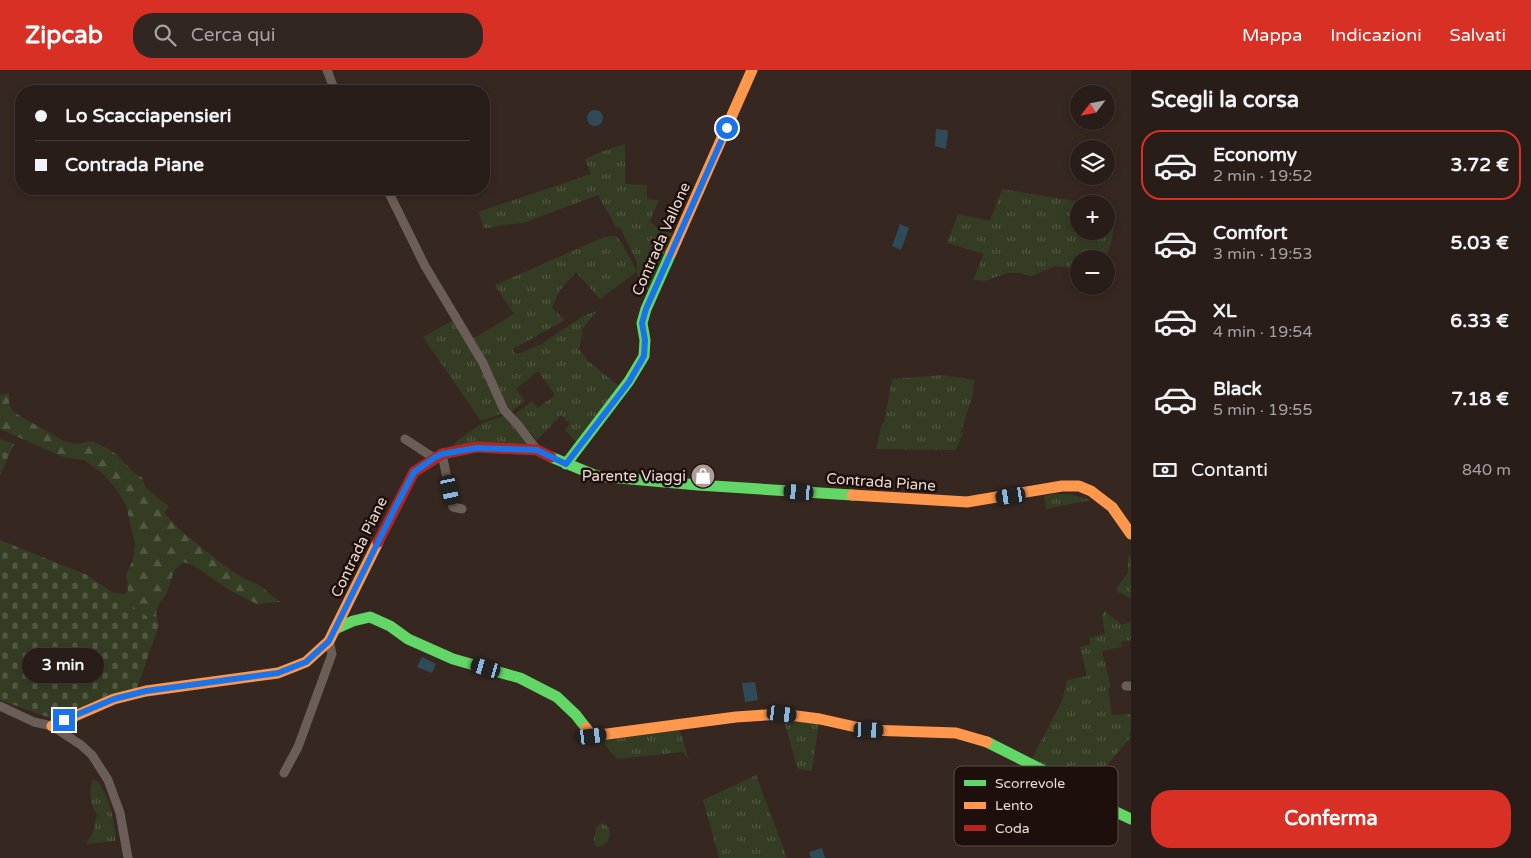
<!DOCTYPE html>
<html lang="it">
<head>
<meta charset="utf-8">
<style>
  body { margin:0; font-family:"Varela Round",sans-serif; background:#312622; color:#f1f3f6; height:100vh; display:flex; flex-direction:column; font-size:19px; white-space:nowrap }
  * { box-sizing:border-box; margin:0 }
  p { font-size:16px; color:#a5a2a2 }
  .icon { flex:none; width:28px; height:28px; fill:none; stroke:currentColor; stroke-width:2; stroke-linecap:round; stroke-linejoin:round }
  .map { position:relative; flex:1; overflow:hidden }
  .sheet { display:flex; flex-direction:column; background:#291d19; width:400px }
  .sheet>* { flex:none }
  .guide { position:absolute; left:15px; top:15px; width:475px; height:110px; border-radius:20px; box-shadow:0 2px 8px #0003,0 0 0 1px #453b38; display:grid; align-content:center; height:110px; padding:0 20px; background:#291d19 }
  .needle { width:32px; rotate:238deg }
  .buttons { position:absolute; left:1070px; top:15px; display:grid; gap:10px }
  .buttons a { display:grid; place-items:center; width:45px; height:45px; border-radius:50%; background:#291d19; box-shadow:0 2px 8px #0003,0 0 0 1px #453b38; font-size:25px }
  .end { position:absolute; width:22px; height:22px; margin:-11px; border:6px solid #1a73e8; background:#fff; box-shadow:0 0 0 2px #fff }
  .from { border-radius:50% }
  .bubble { position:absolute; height:35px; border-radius:18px; background:#291d19; box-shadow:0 2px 8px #0003,0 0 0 1px #453b38; font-size:16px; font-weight:700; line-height:35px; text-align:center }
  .car { position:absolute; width:15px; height:30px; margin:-15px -8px; border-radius:6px; box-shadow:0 0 4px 1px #0007; background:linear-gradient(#222 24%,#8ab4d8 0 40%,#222 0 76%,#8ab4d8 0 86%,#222 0) }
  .guide b { display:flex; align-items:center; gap:18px; height:48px; font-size:19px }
  .guide b+b { border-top:1px solid #453b38 }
  .guide i { width:12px; height:12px; background:#f1f3f6 }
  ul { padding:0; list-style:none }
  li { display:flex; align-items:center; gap:15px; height:70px; margin:0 10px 8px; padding:0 10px; border:2px solid transparent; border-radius:20px }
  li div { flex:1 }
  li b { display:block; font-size:19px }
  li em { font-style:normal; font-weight:700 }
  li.active { border-color:#d93025 }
  li>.icon { width:45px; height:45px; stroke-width:1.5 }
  h2 { padding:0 20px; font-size:22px; line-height:60px }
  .pay { display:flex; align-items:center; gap:12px; height:55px; padding:0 20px; font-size:19px }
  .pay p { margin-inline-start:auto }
  .action { display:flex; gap:10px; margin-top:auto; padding:10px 20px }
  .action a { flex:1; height:58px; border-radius:20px; background:#d93025; color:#fff; font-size:20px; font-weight:700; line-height:58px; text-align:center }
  header { display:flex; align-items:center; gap:30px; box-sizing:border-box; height:70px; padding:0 25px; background:#d93025; color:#fff }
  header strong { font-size:24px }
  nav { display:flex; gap:28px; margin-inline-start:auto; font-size:18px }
  .search { width:350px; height:45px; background:#312622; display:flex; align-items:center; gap:12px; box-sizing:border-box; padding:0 18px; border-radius:20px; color:#a5a2a2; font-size:19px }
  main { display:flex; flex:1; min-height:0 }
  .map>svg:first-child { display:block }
</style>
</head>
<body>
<header>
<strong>Zipcab</strong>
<div class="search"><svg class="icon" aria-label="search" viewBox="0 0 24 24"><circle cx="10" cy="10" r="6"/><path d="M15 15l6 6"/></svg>Cerca qui</div>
<nav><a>Mappa</a><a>Indicazioni</a><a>Salvati</a></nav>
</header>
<main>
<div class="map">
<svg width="1131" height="788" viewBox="0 0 1131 788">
  <defs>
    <pattern id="grass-tufts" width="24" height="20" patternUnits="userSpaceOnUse" patternTransform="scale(1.25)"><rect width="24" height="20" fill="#353c24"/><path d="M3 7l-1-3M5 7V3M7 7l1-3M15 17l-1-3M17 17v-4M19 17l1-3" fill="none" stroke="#535843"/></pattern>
    <pattern id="forest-firs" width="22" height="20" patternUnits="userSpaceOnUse" patternTransform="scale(1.25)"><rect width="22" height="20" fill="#353c24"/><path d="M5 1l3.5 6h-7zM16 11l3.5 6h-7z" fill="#535843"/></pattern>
    <pattern id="cemetery-stones" width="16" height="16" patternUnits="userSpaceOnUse" patternTransform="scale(1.25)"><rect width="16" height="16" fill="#353c24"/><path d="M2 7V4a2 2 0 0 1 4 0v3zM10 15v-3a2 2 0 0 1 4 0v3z" fill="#535843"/></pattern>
  </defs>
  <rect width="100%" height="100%" fill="#372721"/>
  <path fill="url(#grass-tufts)" d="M 625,74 L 625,114 L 647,115 L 647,129 L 659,130 L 650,151 L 658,159 L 676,165 L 650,224 L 636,202 L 600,229 L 576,202 L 560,220 L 552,238 L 565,250 L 513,279 L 513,282 L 518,284 L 540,275 L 583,246 L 597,241 L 583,258 L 579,279 L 588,291 L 619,316 L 578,374 L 565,360 L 570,354 L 561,345 L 537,370 L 514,345 L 532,331 L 538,338 L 555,325 L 538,301 L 516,319 L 525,331 L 511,342 C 496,318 488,292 474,268 L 514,244 L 495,215 L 604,167 L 616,166 L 621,172 L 637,201 L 637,192 L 621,159 L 616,157 L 598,125 L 523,153 L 503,155 L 489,158 L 484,158 C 481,152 482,147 478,142 L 591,104 L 585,89 L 601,82 Z
    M 1002,119 L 1092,134 L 1079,134 L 1079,161 L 1106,161 L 1106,136 L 1109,136 C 1117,154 1113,172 1105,189 L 1079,189 L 1079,197 L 1070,198 L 1055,196 L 1032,206 L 1020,203 L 1007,203 L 985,211 L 973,210 L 984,184 L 947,173 L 958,144 L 990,151 Z
    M 455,249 L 477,286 L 503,343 L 481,351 L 423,267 Z
    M 942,305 L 974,310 L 973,324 L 961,362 L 963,363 L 956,380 L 876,379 L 882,353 L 884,353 L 892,309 Z
    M 504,346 L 527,372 L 525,374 L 449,379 C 464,364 483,350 504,346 Z
    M 1054,424 L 1070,424 L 1091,430 L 1046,439 L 1044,426 Z
    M 1131,485 L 1131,528 L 1119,523 L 1116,518 L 1128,503 L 1128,487 Z
    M 1105,541 L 1122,555 L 1131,552 L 1131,570 L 1121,572 L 1122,577 L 1102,581 L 1111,618 L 1108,618 L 1112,645 L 1131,644 L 1131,661 L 1129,664 L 1131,667 L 1084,722 L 1030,692 L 1062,631 L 1067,610 L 1087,606 L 1080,577 L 1091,574 L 1089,568 L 1105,564 L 1102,545 Z
    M 783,648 L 819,652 L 812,701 L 798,699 Z
    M 679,657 L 689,691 L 683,682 L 617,689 L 599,668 Z
    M 756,705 L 787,788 L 719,788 L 703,730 Z
    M 92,710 L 96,710 C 110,724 114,751 116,771 L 86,774 L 93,762 L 97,744 C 89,734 90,722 92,710 Z
    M 603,753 L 609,758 C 611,770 608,775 596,777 L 594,770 L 596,757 Z"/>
  <path fill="url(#forest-firs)" d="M 9,323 L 9,335 L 13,341 L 20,346 L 64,371 L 78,374 L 92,371 L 107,378 L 116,384 L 134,403 L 142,407 L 145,417 L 169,437 L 164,443 L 180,460 L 221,493 L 243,508 L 259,515 L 280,532 L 257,534 L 231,521 L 194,496 L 183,492 L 174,501 L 167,522 L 157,537 L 156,544 L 159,555 L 111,522 L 124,524 L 128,521 L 126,504 L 133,490 L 135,474 L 126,435 L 117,420 L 102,403 L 84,390 L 63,387 L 0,359 L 0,325 Z"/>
  <path fill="url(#cemetery-stones)" d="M 0,369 L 14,374 L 0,406 Z
    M 0,470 L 87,505 L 159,555 L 136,621 L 53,649 L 0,630 Z"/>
  <path fill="#304a59" d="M587 48a8 8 0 1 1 16 0a8 8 0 1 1-16 0Z
    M 936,59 L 947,60 L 948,62 L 946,79 L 935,76 Z
    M 900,154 L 909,158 L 901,180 L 892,176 Z
    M 422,587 L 436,594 L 432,603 L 417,597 Z
    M 755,612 L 758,630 L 745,632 L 742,613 Z
    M 822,778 L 825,788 L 811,788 L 809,782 Z"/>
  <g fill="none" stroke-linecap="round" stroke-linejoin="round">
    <path stroke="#6b5e59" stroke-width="9" d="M 327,0 L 335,21
      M 387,119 L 425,196 L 483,293 L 504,340 L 518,355 L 537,380
      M 405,369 L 434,388
      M 442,384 L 453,437 L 462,439
      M 1126,616 L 1131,616
      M 0,636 L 34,652 L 52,656 L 81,675 L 92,685 L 108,710 L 120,743 L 128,788
      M 284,703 L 298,677 L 332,584 L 329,571"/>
    <path stroke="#63d668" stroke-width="11" d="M 551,387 L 597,406 L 698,415 L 852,425
      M 566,394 L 629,311 L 644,286 L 645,270 L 642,253 L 646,239 L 671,183
      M 335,559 L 353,551 L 370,547 L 390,556 L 408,569 L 453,589 L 520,608 L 557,627 L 576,645 L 586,658
      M 987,672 L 1062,710 L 1099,734 L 1131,749"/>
    <path stroke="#ff974d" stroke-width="11" d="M 671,183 L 752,0
      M 852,425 L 967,432 L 1062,416 L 1079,416 L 1091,421 L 1112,437 L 1131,464
      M 52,656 L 114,629 L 146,621 L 278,603 L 306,592 L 329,571 L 378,472
      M 586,658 L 592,666 L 736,647 L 781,644 L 820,649 L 869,660 L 956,663 L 987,672"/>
    <path stroke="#b3261e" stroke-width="11" d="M 378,472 L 414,402 L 442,384 L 476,377 L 537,380 L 551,387"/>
  </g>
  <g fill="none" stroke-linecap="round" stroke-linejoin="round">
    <path stroke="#1a73e8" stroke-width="6" d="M 64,650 L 114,629 L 146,621 L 278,603 L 306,592 L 329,571 L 395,438 L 414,402 L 434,388 L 442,384 L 476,378 L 537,380 L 566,394 L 629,312 L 644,286 L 645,270 L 642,253 L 646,239 L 727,58"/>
  </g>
  <defs>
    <symbol id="shop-disc" viewBox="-11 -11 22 22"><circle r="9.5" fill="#ad9b94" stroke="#1d100c"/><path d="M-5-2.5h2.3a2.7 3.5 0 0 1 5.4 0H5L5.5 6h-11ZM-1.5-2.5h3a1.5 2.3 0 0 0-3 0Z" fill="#fff"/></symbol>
  </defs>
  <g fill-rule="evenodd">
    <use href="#shop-disc" x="689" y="392" width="28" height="28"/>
  </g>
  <g text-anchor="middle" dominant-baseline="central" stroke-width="5" stroke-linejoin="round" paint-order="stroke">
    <g font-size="15" fill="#edd9d2" stroke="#1d100c">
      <text transform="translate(661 169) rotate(-66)">Contrada Vallone</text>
      <text transform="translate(881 412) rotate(4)">Contrada Piane</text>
      <text transform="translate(359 477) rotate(-64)">Contrada Piane</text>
    </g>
    <g font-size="15" fill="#edd9d2" stroke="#1d100c" text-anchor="end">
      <text x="686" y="406">Parente Viaggi</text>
    </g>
  </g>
  <rect x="954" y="696" width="164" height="80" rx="8" fill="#1d100c" stroke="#5b4c47" stroke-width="1"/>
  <rect x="964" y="710" width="22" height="6" fill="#63d668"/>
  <rect x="964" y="732" width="22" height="7" fill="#ff974d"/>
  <rect x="964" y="755" width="22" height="6" fill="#b3261e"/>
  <g font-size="14" fill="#edd9d2">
    <text x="995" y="718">Scorrevole</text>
    <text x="995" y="740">Lento</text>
    <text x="995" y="763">Coda</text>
  </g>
</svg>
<div class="buttons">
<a><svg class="needle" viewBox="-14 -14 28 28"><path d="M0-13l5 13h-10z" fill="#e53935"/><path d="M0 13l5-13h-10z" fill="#a5a2a2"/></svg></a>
<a><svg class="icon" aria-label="layers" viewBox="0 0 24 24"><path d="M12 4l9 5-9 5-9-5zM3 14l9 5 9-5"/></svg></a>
<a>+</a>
<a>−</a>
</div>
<i class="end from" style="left:727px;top:58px"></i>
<i class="end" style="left:64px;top:650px"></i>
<div class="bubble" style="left:22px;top:578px;width:82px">3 min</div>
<i class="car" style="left:450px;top:420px;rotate:168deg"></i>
<i class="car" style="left:799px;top:422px;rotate:274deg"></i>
<i class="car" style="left:1011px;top:426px;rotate:261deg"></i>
<i class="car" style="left:486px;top:598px;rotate:286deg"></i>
<i class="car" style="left:782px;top:644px;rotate:97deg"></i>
<i class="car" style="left:869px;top:660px;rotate:92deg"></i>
<i class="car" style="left:592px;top:666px;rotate:83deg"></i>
<div class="guide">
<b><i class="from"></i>Lo Scacciapensieri</b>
<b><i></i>Contrada Piane</b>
</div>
</div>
<section class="sheet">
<h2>Scegli la corsa</h2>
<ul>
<li class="active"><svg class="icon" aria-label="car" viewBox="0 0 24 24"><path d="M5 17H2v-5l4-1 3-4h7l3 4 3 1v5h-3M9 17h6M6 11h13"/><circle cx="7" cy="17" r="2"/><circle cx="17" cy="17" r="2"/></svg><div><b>Economy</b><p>2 min · 19:52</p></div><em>3.72 €</em></li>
<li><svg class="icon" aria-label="car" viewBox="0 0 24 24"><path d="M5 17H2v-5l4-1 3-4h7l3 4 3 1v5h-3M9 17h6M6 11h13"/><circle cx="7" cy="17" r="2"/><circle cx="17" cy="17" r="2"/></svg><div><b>Comfort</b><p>3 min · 19:53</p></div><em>5.03 €</em></li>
<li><svg class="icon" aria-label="car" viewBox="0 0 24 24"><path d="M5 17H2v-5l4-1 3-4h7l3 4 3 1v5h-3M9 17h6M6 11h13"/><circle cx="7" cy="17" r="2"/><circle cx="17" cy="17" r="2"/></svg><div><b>XL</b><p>4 min · 19:54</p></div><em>6.33 €</em></li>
<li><svg class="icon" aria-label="car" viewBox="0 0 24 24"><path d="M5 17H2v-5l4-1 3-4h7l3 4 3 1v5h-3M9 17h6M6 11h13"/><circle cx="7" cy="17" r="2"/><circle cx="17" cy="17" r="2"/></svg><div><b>Black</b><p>5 min · 19:55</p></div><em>7.18 €</em></li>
</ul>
<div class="pay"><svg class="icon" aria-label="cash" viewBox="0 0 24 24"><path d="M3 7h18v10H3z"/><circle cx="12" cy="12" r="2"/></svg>Contanti<p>840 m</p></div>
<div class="action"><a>Conferma</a></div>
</section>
</main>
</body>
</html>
